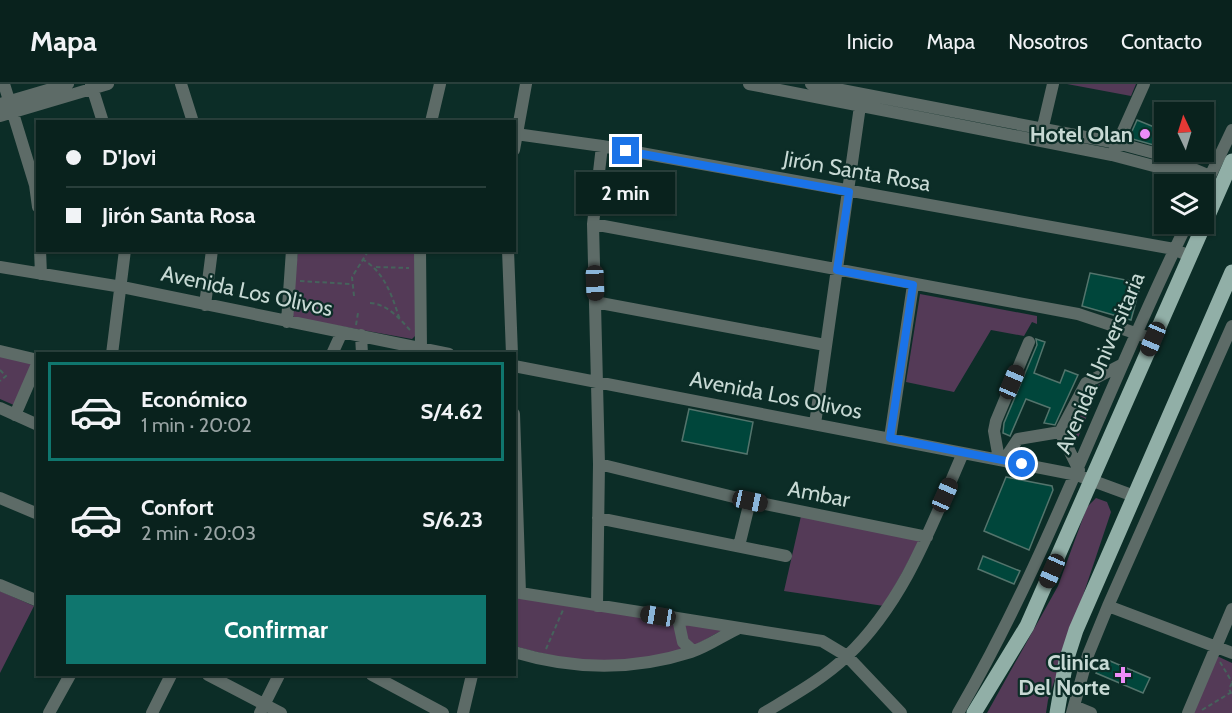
<!DOCTYPE html>
<html lang="es">
<head>
<meta charset="utf-8">
<style>
  body { margin:0; font-family:Cabin,sans-serif; background:#122a26; color:#f1f3f6; height:100vh; display:flex; flex-direction:column; font-size:22px; white-space:nowrap }
  * { box-sizing:border-box; margin:0 }
  p { font-size:20px; color:#99a4a4 }
  .icon { flex:none; width:33px; height:33px; fill:none; stroke:currentColor; stroke-width:2; stroke-linecap:round; stroke-linejoin:round }
  .map { position:relative; flex:1; overflow:hidden }
  .panel { position:absolute; left:36px; top:268px; width:480px; height:324px; display:flex; flex-direction:column; background:#09221d; border-radius:0px; box-shadow:0 2px 4px #0004,0 0 0 2px #293f3b }
  .panel>* { flex:none }
  .top-card { position:absolute; left:36px; top:36px; width:480px; height:132px; border-radius:0px; box-shadow:0 2px 4px #0004,0 0 0 2px #293f3b; display:grid; align-content:center; height:132px; padding:0 30px; background:#09221d }
  .needle { width:39px; rotate:356deg }
  .buttons { position:absolute; left:1154px; top:18px; display:grid; gap:12px }
  .buttons a { display:grid; place-items:center; width:60px; height:60px; border-radius:0px; background:#09221d; box-shadow:0 2px 4px #0004,0 0 0 2px #293f3b; font-size:30px }
  .end { position:absolute; width:27px; height:27px; margin:-14px; border:8px solid #1a73e8; background:#fff; box-shadow:0 0 0 3px #fff }
  .from { border-radius:50% }
  .bubble { position:absolute; height:42px; border-radius:0px; background:#09221d; box-shadow:0 2px 4px #0004,0 0 0 2px #293f3b; font-size:20px; font-weight:700; line-height:42px; text-align:center }
  .car { position:absolute; width:18px; height:36px; margin:-18px -9px; border-radius:8px; box-shadow:0 0 4px 2px #0007; background:linear-gradient(#222 24%,#8ab4d8 0 40%,#222 0 76%,#8ab4d8 0 86%,#222 0) }
  .top-card b { display:flex; align-items:center; gap:21px; height:57px; font-size:22px }
  .top-card b+b { border-top:2px solid #293f3b }
  .top-card i { width:15px; height:15px; background:#f1f3f6 }
  ul { padding:10px 0 0; list-style:none }
  li { display:flex; align-items:center; gap:18px; height:99px; margin:0 12px 9px; padding:0 18px; border:3px solid transparent; border-radius:0px }
  li div { flex:1 }
  li b { display:block; font-size:22px }
  li em { font-style:normal; font-weight:700 }
  li.active { border-color:#0f766e }
  li>.icon { width:54px; height:54px; stroke-width:1.5 }
  .button { display:flex; gap:12px; margin-top:auto; padding:12px 30px }
  .button a { flex:1; height:69px; border-radius:0px; background:#0f766e; color:#fff; font-size:24px; font-weight:700; line-height:69px; text-align:center }
  header { display:flex; align-items:center; gap:36px; box-sizing:border-box; height:84px; padding:0 30px; background:#09221d; border-bottom:2px solid #293f3b }
  header strong { font-size:28px }
  nav { display:flex; gap:33px; margin-inline-start:auto; font-size:21px }
  .map>svg:first-child { display:block }
</style>
</head>
<body>
<header>
<strong>Mapa</strong>
<nav><a>Inicio</a><a>Mapa</a><a>Nosotros</a><a>Contacto</a></nav>
</header>
<div class="map">
<svg width="1232" height="629" viewBox="0 0 1232 629">
  <rect width="100%" height="100%" fill="#0c2d27"/>
  <path fill="#543a57" d="M 1067,0 L 1136,0 L 1131,12 Z
    M 298,167 L 416,167 L 419,248 L 412,255 L 295,234 L 291,230 Z
    M 920,210 L 1037,232 L 1037,240 L 1032,238 L 1024,252 L 991,246 L 954,308 L 906,298 Z
    M 0,272 L 34,279 L 16,322 L 0,315 Z
    M 1100,300 L 1075,361 L 1071,354 L 1092,304 Z
    M 1096,414 L 1107,418 L 1111,428 L 1048,616 L 1046,629 L 987,629 L 1058,502 L 1087,423 Z
    M 801,432 L 920,456 L 884,522 L 784,507 Z
    M 0,507 L 34,522 L 0,589 Z
    M 514,512 L 723,546 C 711,552 699,560 686,565 C 631,586 570,579 515,562 Z
    M 1217,572 L 1232,579 L 1232,629 L 1192,629 Z"/>
  <path fill="#00463b" stroke="#53746c" stroke-width="1.5" d="M 1137,36 L 1164,47 L 1164,64 L 1129,54 Z
    M 1173,68 L 1206,68 L 1201,79 Z
    M 1090,189 L 1141,199 L 1131,236 L 1082,222 Z
    M 1036,255 L 1045,258 L 1034,289 L 1060,299 L 1065,286 L 1078,291 L 1055,341 L 1044,339 L 1050,324 L 1026,315 L 1010,352 L 1003,349 L 1004,339 L 1037,261 Z
    M 689,325 L 753,338 L 747,370 L 682,357 Z
    M 1006,393 L 1052,402 L 1053,406 L 1029,466 L 984,447 Z
    M 983,472 L 1020,487 L 1014,500 L 978,485 Z
    M 1103,574 L 1150,594 L 1143,609 L 1096,589 Z"/>
  <g fill="none" stroke-linecap="round" stroke-linejoin="round">
    <path stroke="#46625c" stroke-width="2" stroke-dasharray="4.5 3" stroke-linecap="butt" d="M 362,175 C 385,188 392,212 400,236
      M 376,183 L 409,184
      M 300,197 L 351,200
      M 354,212 L 352,193 L 369,166
      M 370,219 C 387,220 399,234 410,246
      M 356,241 L 358,229
      M 0,286 L 6,292 L 0,297
      M 546,565 L 563,526
      M 1220,578 L 1232,598
      M 1232,599 L 1229,605 L 1232,611
      M 1202,626 L 1230,609"/>
    <path stroke="#5d6b67" stroke-width="12" d="M 4,0 L 35,101 L 38,123
      M 91,0 L 103,38
      M 181,0 L 193,38
      M 749,0 L 1112,71 L 1165,85 L 1197,100
      M 811,0 L 1117,59 L 1158,70 L 1210,92
      M 0,20 L 68,0
      M 0,32 L 108,0
      M 431,38 L 440,0
      M 516,50 L 602,62 L 1174,165 L 1189,172
      M 1041,51 L 1053,0
      M 1115,65 L 1144,0
      M 514,66 L 526,0
      M 1203,107 L 1232,46
      M 593,140 L 1078,230 L 1153,255
      M 40,166 L 41,190
      M 420,166 L 421,264
      M 508,166 L 512,270
      M 0,183 L 122,203 L 449,270
      M 595,218 L 825,261
      M 205,221 L 212,166
      M 287,238 L 292,166
      M 361,251 L 362,270
      M 0,267 L 38,276
      M 112,270 L 125,166
      M 332,270 L 342,248
      M 514,282 L 1077,391 L 1134,412
      M 0,324 L 38,341
      M 514,330 L 520,509
      M 15,331 L 38,278
      M 815,340 L 861,15
      M 1060,348 L 1079,386
      M 890,354 L 913,201
      M 999,375 L 994,347 L 996,337 L 1029,258
      M 1004,376 L 1018,355 L 1060,348 L 1086,299 L 1123,280
      M 599,380 L 750,417 L 927,453
      M 0,414 L 38,430
      M 598,434 L 786,472
      M 739,462 L 750,417
      M 0,501 L 38,517
      M 514,508 L 822,557 L 847,572 L 901,629
      M 597,522 L 599,380 L 593,140 L 602,62
      M 1108,522 L 1232,569
      M 678,535 L 683,558 L 693,567
      M 514,568 C 574,586 632,587 691,568 C 707,563 722,552 737,545
      M 208,591 L 281,629
      M 372,591 L 443,629
      M 1074,622 L 1091,629
      M 49,629 L 70,591
      M 152,629 L 171,591
      M 260,629 L 279,591
      M 463,629 L 472,591
      M 764,629 C 792,612 823,595 847,572 C 905,517 932,440 963,369
      M 958,629 C 1049,473 1107,302 1187,140
      M 1072,629 L 1088,571 L 1108,522 L 1232,242
      M 1188,629 L 1232,525"/>
    <path stroke="#91afa7" stroke-width="15" d="M 974,629 L 1027,542 L 1232,77
      M 1057,629 L 1066,577 L 1076,546 L 1232,188"/>
  </g>
  <g fill="none" stroke-linecap="round" stroke-linejoin="round">
    <path stroke="#1a73e8" stroke-width="8" d="M 626,67 L 849,108 L 837,186 L 913,201 L 890,354 L 1022,380"/>
  </g>
  <g fill="#ed8cf9" stroke="#0c2d27" stroke-width="2">
    <circle cx="1145" cy="50" r="6"/>
    <path d="M1120 582h6v6h6v6h-6v6h-6v-6h-6v-6h6z"/>
  </g>
  <g text-anchor="middle" dominant-baseline="central" stroke-width="4.5" stroke-linejoin="round" paint-order="stroke">
    <g font-size="22" font-weight="bold" fill="#c7d9d4" stroke="#0c2d27" text-anchor="end">
      <text x="1133" y="50">Hotel Olan</text>
      <text x="1110" y="578">Clinica<tspan x="1110" dy="25">Del Norte</tspan></text>
    </g>
    <g font-size="22" fill="#c7d9d4" stroke="#0c2d27">
      <text transform="translate(857 87) rotate(10)">Jirón Santa Rosa</text>
      <text transform="translate(247 207) rotate(12)">Avenida Los Olivos</text>
      <text transform="translate(1100 279) rotate(-67)">Avenida Universitaria</text>
      <text transform="translate(776 311) rotate(11)">Avenida Los Olivos</text>
      <text transform="translate(819 410) rotate(11)">Ambar</text>
    </g>
  </g>
</svg>
<div class="buttons">
<a><svg class="needle" viewBox="-14 -14 28 28"><path d="M0-13l5 13h-10z" fill="#e53935"/><path d="M0 13l5-13h-10z" fill="#99a4a4"/></svg></a>
<a><svg class="icon" aria-label="layers" viewBox="0 0 24 24"><path d="M12 4l9 5-9 5-9-5zM3 14l9 5 9-5"/></svg></a>
</div>
<i class="end from" style="left:1022px;top:380px"></i>
<i class="end" style="left:626px;top:67px"></i>
<div class="bubble" style="left:576px;top:88px;width:99px">2 min</div>
<i class="car" style="left:595px;top:199px;rotate:178deg"></i>
<i class="car" style="left:1153px;top:255px;rotate:203deg"></i>
<i class="car" style="left:1012px;top:298px;rotate:23deg"></i>
<i class="car" style="left:945px;top:411px;rotate:24deg"></i>
<i class="car" style="left:750px;top:417px;rotate:102deg"></i>
<i class="car" style="left:1052px;top:487px;rotate:204deg"></i>
<i class="car" style="left:658px;top:532px;rotate:279deg"></i>
<div class="top-card">
<b><i class="from"></i>D'Jovi</b>
<b><i></i>Jirón Santa Rosa</b>
</div>
<section class="panel">
<ul>
<li class="active"><svg class="icon" aria-label="car" viewBox="0 0 24 24"><path d="M5 17H2v-5l4-1 3-4h7l3 4 3 1v5h-3M9 17h6M6 11h13"/><circle cx="7" cy="17" r="2"/><circle cx="17" cy="17" r="2"/></svg><div><b>Económico</b><p>1 min · 20:02</p></div><em>S/4.62</em></li>
<li><svg class="icon" aria-label="car" viewBox="0 0 24 24"><path d="M5 17H2v-5l4-1 3-4h7l3 4 3 1v5h-3M9 17h6M6 11h13"/><circle cx="7" cy="17" r="2"/><circle cx="17" cy="17" r="2"/></svg><div><b>Confort</b><p>2 min · 20:03</p></div><em>S/6.23</em></li>
</ul>
<div class="button"><a>Confirmar</a></div>
</section>
</div>
</body>
</html>
